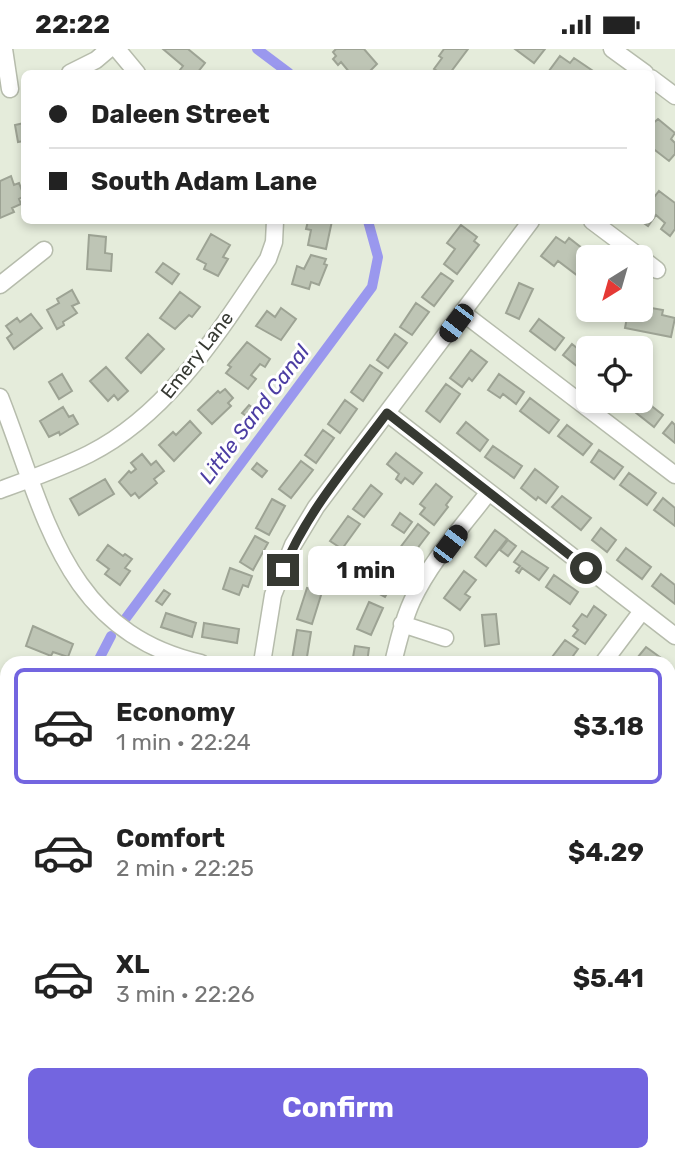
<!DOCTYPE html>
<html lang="en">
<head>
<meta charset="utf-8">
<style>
  body { margin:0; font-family:Rubik,sans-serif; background:#f2f2f2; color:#222; height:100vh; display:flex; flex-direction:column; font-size:26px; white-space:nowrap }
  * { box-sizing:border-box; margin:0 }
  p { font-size:23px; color:#767676 }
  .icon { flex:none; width:38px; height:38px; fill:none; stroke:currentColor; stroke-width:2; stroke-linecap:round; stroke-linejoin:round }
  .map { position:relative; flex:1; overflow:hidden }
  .details { position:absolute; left:0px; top:607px; width:676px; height:506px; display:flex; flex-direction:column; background:#fff; border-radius:21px 21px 0 0; box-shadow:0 4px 10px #0003 }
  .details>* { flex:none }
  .guide { position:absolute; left:21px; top:21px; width:634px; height:154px; border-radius:10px; box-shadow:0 4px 10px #0003; display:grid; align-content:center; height:154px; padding:0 28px; background:#fff }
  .needle { width:46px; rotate:217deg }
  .fabs { position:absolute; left:576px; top:196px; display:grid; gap:14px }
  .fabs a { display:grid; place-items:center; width:77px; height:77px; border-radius:10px; background:#fff; box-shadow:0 4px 10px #0003; font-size:35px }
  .end { position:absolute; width:32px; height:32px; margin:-16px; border:9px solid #363932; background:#fff; box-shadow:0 0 0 4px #fff }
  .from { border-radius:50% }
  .bubble { position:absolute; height:49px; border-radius:10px; background:#fff; box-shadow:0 4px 10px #0003; font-size:23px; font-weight:700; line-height:49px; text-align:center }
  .car { position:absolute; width:21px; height:42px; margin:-21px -10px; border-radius:9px; box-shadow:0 0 5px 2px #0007; background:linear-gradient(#222 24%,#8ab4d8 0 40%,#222 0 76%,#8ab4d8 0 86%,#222 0) }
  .guide b { display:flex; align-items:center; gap:24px; height:66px; font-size:26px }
  .guide b+b { border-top:2px solid #e0e0e0 }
  .guide i { width:18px; height:18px; background:#222 }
  ul { padding:12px 0 0; list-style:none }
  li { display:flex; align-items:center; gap:21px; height:116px; margin:0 14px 10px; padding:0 14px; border:4px solid transparent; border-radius:10px }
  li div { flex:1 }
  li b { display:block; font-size:26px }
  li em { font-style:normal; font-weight:700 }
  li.selected { border-color:#7365e0 }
  li>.icon { width:63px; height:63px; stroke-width:1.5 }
  .button { display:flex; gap:14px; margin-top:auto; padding:14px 28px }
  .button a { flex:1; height:80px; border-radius:10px; background:#7365e0; color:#fff; font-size:28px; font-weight:700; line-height:80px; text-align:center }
  .status { display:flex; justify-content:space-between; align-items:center; height:49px; padding:0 35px; background:#fff; direction:ltr }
  .status svg { height:19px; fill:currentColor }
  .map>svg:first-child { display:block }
</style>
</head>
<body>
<div class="status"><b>22:22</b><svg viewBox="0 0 49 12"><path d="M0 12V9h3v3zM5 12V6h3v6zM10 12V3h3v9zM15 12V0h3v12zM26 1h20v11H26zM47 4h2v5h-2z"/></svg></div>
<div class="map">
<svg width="675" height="1112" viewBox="0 0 675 1112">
  <rect width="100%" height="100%" fill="#e5ecdb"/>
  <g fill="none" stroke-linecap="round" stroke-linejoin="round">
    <path stroke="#9a98ee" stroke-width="10" d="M 257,0 L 289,24
      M 126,569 L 372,238 L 378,208 L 368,172
      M 97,614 L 111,587
      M 0,761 L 7,751"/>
  </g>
  <path fill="#bec5b5" stroke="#9da394" stroke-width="2" d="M 163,0 L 188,0 L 205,14 L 197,24 L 194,23 L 185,24 L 180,21 L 183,17 Z
    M 336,0 L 364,0 L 377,15 L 371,21 L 374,24 L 350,24 L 341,13 L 338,16 L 333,10 L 336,7 L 333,3 Z
    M 444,0 L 468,0 L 450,24 L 441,24 L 434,20 L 442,9 L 439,7 Z
    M 515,0 L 545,0 L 534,14 Z
    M 560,7 L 570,14 L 574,9 L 593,22 L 591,24 L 553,24 L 549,22 Z
    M 658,70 L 675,84 L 671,90 L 675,94 L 675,105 L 669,112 L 651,98 L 651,76 Z
    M 24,74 L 24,92 L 18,93 L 15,76 Z
    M 11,127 L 14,136 L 19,134 L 24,147 L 19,150 L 21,155 L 12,159 L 14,163 L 0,169 L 0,132 Z
    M 659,142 L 675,154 L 675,180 L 670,187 L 661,180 L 665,174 L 656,166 L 648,177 L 641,172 L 651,172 L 651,152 Z
    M 308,172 L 332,172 L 326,200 L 308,196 L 311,181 L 306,180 Z
    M 461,176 L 477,188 L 474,192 L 479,196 L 457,225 L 444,215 L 455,200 L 447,194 Z
    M 211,185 L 230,196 L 223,208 L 228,210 L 218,227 L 204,220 L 206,215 L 197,210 Z
    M 89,186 L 106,188 L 105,204 L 112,205 L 111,222 L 87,220 Z
    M 556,188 L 565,194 L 569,189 L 587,203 L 583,208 L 588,212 L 588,222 L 582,230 L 558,212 L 554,217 L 541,207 Z
    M 311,206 L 326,210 L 324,215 L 327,216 L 319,236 L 311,233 L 309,240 L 292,235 L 297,217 L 304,220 Z
    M 163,214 L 179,225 L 172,235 L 156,223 Z
    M 441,224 L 453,232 L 434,257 L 422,248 Z
    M 519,234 L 533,240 L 519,270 L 506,264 Z
    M 72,241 L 79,254 L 72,257 L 77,264 L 63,273 L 64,276 L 57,280 L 47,261 L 59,254 L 57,250 Z
    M 180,243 L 200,258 L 192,268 L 189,266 L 175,280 L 160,269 Z
    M 416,254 L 429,263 L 412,286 L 400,278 Z
    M 640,257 L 663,261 L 662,266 L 675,269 L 671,288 L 625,279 L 628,263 L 639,265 Z
    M 281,259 L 296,270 L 281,291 L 256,277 L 267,262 L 275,268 Z
    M 31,265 L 42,279 L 14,300 L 7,289 L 12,285 L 6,277 L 17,269 L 20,273 Z
    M 539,270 L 564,289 L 555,301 L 530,282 Z
    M 148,285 L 164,300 L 141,324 L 126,309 Z
    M 395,285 L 407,294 L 388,319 L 377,311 Z
    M 247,293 L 270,310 L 265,318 L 260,315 L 251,326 L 256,330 L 248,340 L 226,324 L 231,318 L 228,316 Z
    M 572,295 L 588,308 L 588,326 L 563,306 Z
    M 471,301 L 487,313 L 472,332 L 469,329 L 462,338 L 450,329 Z
    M 370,316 L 382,324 L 363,352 L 351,343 Z
    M 106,318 L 128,342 L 118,351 L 114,346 L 108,352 L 90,332 Z
    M 62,325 L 72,342 L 59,350 L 49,333 Z
    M 499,325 L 524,343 L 516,355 L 503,345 L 500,349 L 488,341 Z
    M 446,335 L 460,345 L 440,373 L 426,362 Z
    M 225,340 L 233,349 L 228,354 L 231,357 L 212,375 L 198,361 L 218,342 L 220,344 Z
    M 640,348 L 663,366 L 654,378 L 630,359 L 635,352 L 640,352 Z
    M 530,349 L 559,371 L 549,384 L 520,362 Z
    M 345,351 L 357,360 L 340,384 L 328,375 Z
    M 249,356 L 258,363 L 252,371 L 242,364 Z
    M 63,358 L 69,368 L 73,366 L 78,375 L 60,386 L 59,383 L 49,388 L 40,372 Z
    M 190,372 L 201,384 L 174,412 L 159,396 L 173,383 L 176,386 Z
    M 466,373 L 488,391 L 480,402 L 457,384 Z
    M 672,373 L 675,376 L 675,394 L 663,384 Z
    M 567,376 L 592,395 L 583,406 L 558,387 Z
    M 323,381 L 334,389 L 316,414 L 305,406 Z
    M 493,397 L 522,417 L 514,429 L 485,408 Z
    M 599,401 L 623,418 L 614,430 L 591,413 Z
    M 396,404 L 422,424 L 413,435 L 405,429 L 401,434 L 396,430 L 399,425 L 387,415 Z
    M 142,405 L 151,416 L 156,412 L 164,422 L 154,430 L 157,434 L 139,449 L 135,444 L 131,447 L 119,433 L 129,422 L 131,424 L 136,420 L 131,414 Z
    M 301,412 L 313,421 L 291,449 L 279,440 Z
    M 257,414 L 267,422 L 262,428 L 252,420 Z
    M 535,420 L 558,438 L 546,454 L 538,448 L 536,451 L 521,439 Z
    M 629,424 L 656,444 L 647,456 L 620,436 Z
    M 105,430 L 114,445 L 79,466 L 70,450 Z
    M 436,435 L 452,448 L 446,456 L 448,458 L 434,476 L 420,465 L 425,459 L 420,455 Z
    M 371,436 L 382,445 L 364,468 L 353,460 Z
    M 562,447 L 591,469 L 581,481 L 552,458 Z
    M 663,449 L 675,459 L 675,477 L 654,461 Z
    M 272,450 L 285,457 L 269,486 L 256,479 Z
    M 400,464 L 412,473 L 404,484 L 392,476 Z
    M 348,467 L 360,475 L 342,500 L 330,492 Z
    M 418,475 L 429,484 L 407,513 L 396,504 Z
    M 601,479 L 616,491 L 607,503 L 592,491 Z
    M 495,481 L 507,490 L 486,517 L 475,508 Z
    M 255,487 L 268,494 L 253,521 L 240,513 Z
    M 508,491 L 516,497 L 508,507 L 500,501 Z
    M 108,496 L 123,507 L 125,505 L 132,510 L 125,519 L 130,522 L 120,536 L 105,525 L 109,520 L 97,511 Z
    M 626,499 L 651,518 L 642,530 L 617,511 Z
    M 326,501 L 338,508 L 331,522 L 336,525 L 334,530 L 329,528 L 324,538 L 310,531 Z
    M 522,502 L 548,519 L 539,531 L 522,519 L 519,524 L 516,522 L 520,517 L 514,513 Z
    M 386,515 L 399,523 L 385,548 L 372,541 Z
    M 230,519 L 252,527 L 248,538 L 243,536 L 239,546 L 223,540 Z
    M 464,522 L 476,531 L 465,545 L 470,548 L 460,561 L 444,549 Z
    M 661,525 L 675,536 L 675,555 L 652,537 Z
    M 554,526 L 578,543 L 570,555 L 546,538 Z
    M 307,539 L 322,543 L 312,575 L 297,570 Z
    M 164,541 L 170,545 L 162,556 L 156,552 Z
    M 369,553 L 383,559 L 371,586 L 357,580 Z
    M 594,557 L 606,566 L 585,595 L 573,587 L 578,581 L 573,577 L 582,565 L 587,568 Z
    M 166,564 L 196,574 L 192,588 L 161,578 Z
    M 496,565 L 499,595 L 485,597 L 482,566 Z
    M 204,574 L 239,580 L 237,594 L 202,588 Z
    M 33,577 L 73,595 L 68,608 L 53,603 L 51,607 L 26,597 Z
    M 297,581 L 311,583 L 306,614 L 292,611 Z
    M 565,591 L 578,600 L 568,614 L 552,614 L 549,612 Z
    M 355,597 L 369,599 L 367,614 L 352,614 Z
    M 646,598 L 668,614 L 644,614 L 637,609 Z
    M 674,664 L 675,685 L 668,694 L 668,671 Z
    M 673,993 L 675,995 L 675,1018 L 668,1027 L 668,998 Z
    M 91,1106 L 109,1106 L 104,1112 L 98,1112 Z
    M 334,1106 L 353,1106 L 359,1111 L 332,1112 L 330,1111 Z"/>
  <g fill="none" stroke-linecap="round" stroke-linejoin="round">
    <defs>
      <path id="minor" d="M 4,0 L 10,40
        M 117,0 L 137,24
        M 612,0 L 645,24
        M 70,24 L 96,11 L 109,0
        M 651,29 L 675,47
        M 592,172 L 640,208
        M 640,208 L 657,221
        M 0,236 L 44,201
        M 463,264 L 675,426
        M 0,348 C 45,462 63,583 201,614
        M 387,364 L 675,587
        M 0,441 C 30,430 61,419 89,405 C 169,365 220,281 268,210 L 274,193 L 275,172
        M 402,575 L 445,589
        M 262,614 L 273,546 L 293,496 L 316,458 L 531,172
        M 393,614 C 398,593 403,572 412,552 C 430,513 462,478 488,444
        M 603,614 L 642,562
        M 668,738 L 675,729
        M 139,1112 L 143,1106
        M 390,1112 L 394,1106"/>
      <path id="major" d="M 668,884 L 675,875
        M 500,1112 L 504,1106"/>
    </defs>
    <use href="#minor" stroke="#b6bcac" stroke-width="19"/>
    <use href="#major" stroke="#b6bcac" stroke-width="23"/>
    <path stroke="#878c80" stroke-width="2" stroke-dasharray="2 5" stroke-linecap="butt" d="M 137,614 L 144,607
      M 0,775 L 7,765"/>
    <use href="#minor" stroke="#fff" stroke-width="16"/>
    <use href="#major" stroke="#fff" stroke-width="19"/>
  </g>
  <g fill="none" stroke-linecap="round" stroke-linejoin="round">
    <path stroke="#363932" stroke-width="9" d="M 283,521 C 307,462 349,415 387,364 L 586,519"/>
  </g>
  <g text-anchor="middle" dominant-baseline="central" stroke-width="6" stroke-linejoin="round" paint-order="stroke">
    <g font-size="19" fill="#363932" stroke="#fff">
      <text transform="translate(197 306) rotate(-52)">Emery Lane</text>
    </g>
    <g font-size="21" font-style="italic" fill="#4c3ea3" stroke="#fff">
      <text transform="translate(254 365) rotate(-53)">Little Sand Canal</text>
    </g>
  </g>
</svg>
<div class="fabs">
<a><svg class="needle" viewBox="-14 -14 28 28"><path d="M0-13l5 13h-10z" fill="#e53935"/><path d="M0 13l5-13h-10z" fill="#767676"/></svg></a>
<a><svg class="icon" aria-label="locate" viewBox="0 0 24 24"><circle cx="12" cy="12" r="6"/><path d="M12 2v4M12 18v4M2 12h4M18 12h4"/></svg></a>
</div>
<i class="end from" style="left:586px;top:519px"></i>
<i class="end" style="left:283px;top:521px"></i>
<div class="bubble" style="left:308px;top:497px;width:116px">1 min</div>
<i class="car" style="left:456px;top:274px;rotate:217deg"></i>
<i class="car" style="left:450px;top:495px;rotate:37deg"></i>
<div class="guide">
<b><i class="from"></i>Daleen Street</b>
<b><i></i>South Adam Lane</b>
</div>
<section class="details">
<ul>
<li class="selected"><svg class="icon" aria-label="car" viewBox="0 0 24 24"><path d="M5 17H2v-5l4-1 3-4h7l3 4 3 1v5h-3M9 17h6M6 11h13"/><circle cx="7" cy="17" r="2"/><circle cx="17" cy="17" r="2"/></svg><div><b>Economy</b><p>1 min · 22:24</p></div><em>$3.18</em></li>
<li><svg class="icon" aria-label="car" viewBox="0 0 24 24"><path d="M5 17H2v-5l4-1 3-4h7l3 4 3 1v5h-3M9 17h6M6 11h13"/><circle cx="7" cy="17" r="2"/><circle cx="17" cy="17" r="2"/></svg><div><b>Comfort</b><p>2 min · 22:25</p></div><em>$4.29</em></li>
<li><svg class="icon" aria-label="car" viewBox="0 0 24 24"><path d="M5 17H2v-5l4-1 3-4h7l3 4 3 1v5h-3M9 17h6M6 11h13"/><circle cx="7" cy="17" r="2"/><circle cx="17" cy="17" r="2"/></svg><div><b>XL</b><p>3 min · 22:26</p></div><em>$5.41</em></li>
</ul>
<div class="button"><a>Confirm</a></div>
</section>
</div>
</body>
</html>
